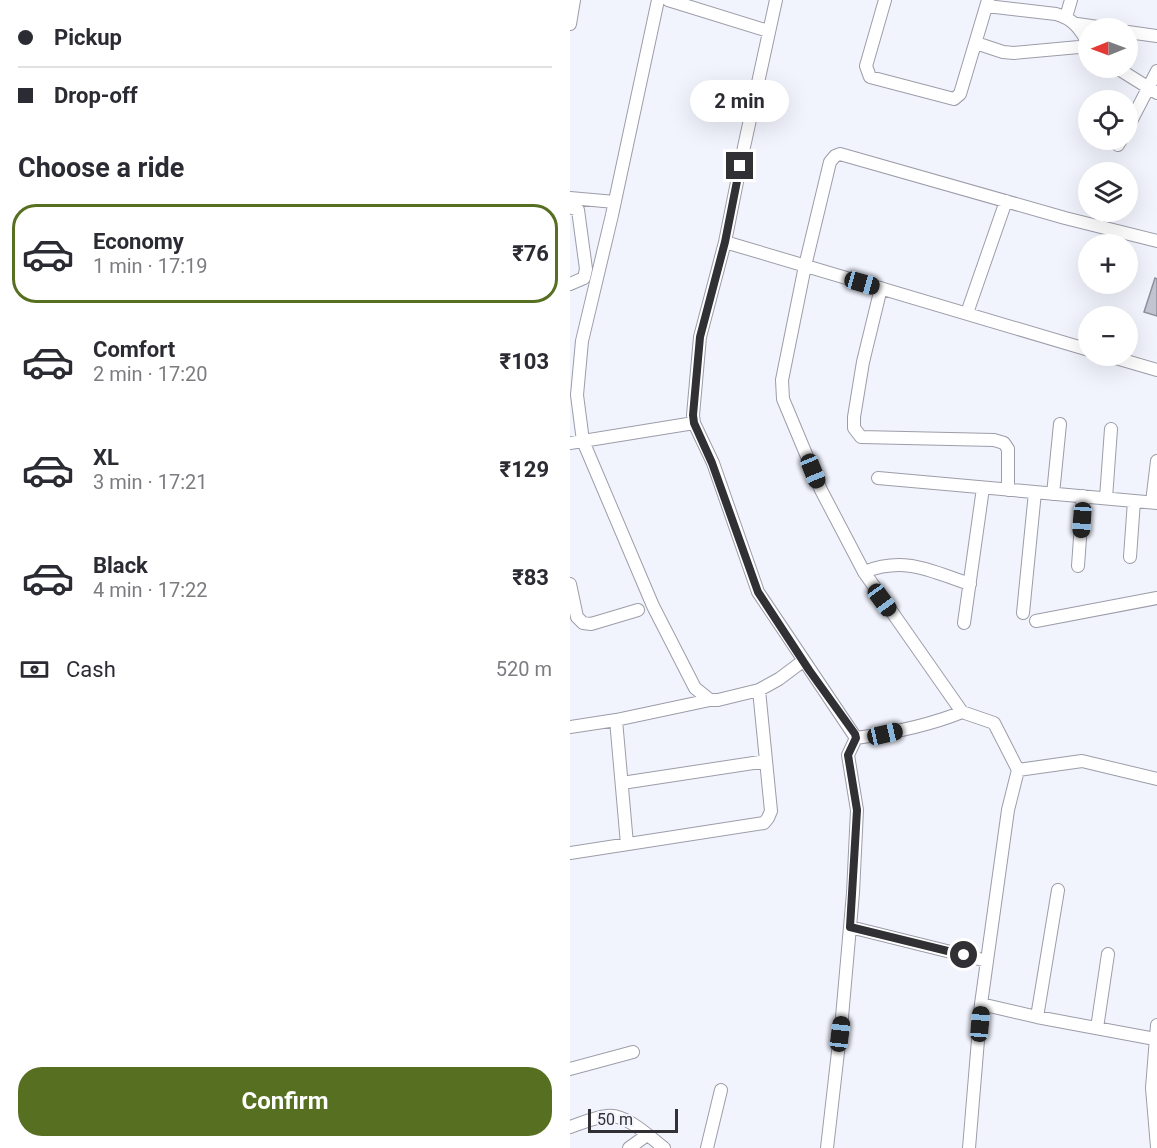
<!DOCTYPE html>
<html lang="en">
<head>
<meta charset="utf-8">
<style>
  body { margin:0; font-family:Roboto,sans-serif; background:#f7f7f7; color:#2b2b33; height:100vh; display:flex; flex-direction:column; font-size:22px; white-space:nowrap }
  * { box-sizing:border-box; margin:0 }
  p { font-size:20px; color:#7c7c81 }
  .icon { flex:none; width:33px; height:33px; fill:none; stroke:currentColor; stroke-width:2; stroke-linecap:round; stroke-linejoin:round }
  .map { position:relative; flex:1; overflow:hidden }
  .panel { display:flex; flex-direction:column; background:#fff; width:570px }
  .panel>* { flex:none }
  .banner { display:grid; align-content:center; height:132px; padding:0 18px; background:#fff }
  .needle { width:39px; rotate:269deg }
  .tools { position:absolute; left:508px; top:18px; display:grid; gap:12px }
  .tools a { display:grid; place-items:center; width:60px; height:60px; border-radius:50%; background:#fff; box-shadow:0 6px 24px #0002; font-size:30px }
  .scale { position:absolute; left:18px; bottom:15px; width:90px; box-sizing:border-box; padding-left:6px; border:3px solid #303035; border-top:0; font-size:16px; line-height:21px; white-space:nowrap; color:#303035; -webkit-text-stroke:4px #f1f3fd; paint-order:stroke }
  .end { position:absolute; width:27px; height:27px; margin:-14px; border:8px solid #303035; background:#fff; box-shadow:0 0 0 3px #fff }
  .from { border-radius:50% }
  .bubble { position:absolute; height:42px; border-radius:21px; background:#fff; box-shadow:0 6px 24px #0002; font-size:20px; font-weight:700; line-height:42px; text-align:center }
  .car { position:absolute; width:18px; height:36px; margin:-18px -9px; border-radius:8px; box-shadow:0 0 4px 2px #0007; background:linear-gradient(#222 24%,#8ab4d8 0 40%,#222 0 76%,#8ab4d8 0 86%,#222 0) }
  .banner b { display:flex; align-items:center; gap:21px; height:57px; font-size:22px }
  .banner b+b { border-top:2px solid #e1e1e2 }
  .banner i { width:15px; height:15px; background:#2b2b33 }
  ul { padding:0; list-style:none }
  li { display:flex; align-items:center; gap:18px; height:99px; margin:0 12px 9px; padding:0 6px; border:3px solid transparent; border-radius:24px }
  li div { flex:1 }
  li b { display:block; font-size:22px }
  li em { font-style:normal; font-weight:700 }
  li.current { border-color:#566f20 }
  li>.icon { width:54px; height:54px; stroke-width:1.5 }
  h2 { padding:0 18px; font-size:27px; line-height:72px }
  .pay { display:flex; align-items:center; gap:15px; height:66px; padding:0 18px; font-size:22px }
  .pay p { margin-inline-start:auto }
  .primary-button { display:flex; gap:12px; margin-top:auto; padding:12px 18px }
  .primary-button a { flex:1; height:69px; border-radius:24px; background:#566f20; color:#fff; font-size:24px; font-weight:700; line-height:69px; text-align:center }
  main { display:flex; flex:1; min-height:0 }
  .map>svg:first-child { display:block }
</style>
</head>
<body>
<main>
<section class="panel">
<div class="banner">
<b><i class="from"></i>Pickup</b>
<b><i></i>Drop-off</b>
</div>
<h2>Choose a ride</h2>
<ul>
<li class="current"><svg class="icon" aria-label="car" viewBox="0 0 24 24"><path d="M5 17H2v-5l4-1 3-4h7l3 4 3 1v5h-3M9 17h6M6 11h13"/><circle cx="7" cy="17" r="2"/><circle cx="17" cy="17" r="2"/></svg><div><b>Economy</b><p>1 min · 17:19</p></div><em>₹76</em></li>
<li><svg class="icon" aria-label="car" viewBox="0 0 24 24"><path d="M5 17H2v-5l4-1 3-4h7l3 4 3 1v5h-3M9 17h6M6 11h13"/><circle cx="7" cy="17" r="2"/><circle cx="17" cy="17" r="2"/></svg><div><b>Comfort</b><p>2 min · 17:20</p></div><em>₹103</em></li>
<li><svg class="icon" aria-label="car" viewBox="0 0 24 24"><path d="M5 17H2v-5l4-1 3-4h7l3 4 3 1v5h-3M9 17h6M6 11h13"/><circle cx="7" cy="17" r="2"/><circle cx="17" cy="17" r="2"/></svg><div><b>XL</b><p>3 min · 17:21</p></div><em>₹129</em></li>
<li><svg class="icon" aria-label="car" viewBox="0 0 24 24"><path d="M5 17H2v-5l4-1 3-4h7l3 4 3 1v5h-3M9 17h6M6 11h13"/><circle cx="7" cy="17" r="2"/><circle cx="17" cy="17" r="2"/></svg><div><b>Black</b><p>4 min · 17:22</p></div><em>₹83</em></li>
</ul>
<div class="pay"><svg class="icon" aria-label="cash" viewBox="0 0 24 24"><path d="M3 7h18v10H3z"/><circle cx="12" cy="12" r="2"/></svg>Cash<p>520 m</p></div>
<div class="primary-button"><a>Confirm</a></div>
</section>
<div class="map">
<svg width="587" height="1148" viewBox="0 0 587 1148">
  <rect width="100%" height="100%" fill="#f1f3fd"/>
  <path fill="#c3c4d1" stroke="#8f909c" stroke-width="1.5" d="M 585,278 L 587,279 L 587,316 L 574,312 Z"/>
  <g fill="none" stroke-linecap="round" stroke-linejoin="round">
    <defs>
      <path id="minor" d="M 88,0 L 42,215 L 12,341 L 7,395 L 13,441 L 83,606 L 125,688 L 140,700 L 148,700 L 189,690 L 209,679 L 233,661
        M 98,0 L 198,31
        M 206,0 L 174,147 L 155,242 L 130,337 L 123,415 L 124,423 L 143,463 L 188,592 L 286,738 L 278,755 L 287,810 L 283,893 L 272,1017 L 257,1148
        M 315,0 L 296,66 L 300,77 L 384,99 L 390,94 L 418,0
        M 417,6 L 486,14 C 504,19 510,29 519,44
        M 496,17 L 501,0
        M 0,24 L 4,0
        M 507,24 L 535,28
        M 558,32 L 587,36
        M 406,43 L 433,52 L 444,53 L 509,47 L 519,48
        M 547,68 L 587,93
        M 558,127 L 587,71
        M 548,145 L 551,140
        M 0,198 L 45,202
        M 0,207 L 8,210 L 16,269 L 14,278 L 0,284
        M 155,242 L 519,350
        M 311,288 L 293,362 L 284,417 L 284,428 L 291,437 L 424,440 L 434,443 L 438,449 L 438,490
        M 397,313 L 436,201
        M 539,356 L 587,370
        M 0,443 L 124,423
        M 308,478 L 587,503
        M 483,494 L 490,424
        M 536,498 L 541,429
        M 582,502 L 587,461
        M 560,557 L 564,501
        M 508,566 L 513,496
        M 294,572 C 336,556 360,571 400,584
        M 0,584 L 7,617 L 13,623 L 21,624 L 68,610
        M 453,613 L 465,492
        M 466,621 L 587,598
        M 394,623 L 413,488
        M 392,712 L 294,572 L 251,490 L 213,399 L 212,380 L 235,266 L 260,162 L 265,156 L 270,154 L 495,218 L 587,241
        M 46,720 L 57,844
        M 0,727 L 46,720 L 140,700
        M 286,738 C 322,733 358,726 392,712 L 424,723 L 448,770 L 438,810 L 411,1004 L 399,1148
        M 448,770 L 512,761 L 587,779
        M 52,783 L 196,761
        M 0,853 L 194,823 L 198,818 L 201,811 L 189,690
        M 280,927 L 417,961
        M 411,1004 L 467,1017 L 585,1039
        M 467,1017 L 488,890
        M 587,1025 L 582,1088 L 587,1147
        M 527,1028 L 538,954
        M 0,1069 L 63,1052
        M 0,1127 C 12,1123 25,1117 37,1116 C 55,1113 80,1137 94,1148
        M 59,1148 L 77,1135
        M 137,1148 L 151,1090"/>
    </defs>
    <use href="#minor" stroke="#9c9da9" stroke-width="14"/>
    <use href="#minor" stroke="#fff" stroke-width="12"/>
  </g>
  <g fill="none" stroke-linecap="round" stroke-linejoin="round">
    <path stroke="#303035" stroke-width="8" d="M 170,166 L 155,242 L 130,337 L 123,415 L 124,423 L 142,463 L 188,592 L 239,670 L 285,734 L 286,738 L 278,755 L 287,810 L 280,927 L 394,955"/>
  </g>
</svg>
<div class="tools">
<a><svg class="needle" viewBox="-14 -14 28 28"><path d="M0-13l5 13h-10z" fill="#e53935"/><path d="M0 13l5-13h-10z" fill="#7c7c81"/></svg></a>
<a><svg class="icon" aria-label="locate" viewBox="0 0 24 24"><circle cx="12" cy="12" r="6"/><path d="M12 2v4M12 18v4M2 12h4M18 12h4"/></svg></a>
<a><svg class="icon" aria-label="layers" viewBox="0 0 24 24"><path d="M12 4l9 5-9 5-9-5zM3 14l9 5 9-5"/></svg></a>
<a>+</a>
<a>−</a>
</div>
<div class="scale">50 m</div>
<i class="end from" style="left:394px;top:955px"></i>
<i class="end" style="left:170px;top:166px"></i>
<div class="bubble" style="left:120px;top:80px;width:99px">2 min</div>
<i class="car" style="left:292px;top:283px;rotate:106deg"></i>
<i class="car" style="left:243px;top:471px;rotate:158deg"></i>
<i class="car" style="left:512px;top:520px;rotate:184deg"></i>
<i class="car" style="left:312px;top:600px;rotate:144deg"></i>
<i class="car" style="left:315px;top:734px;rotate:77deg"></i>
<i class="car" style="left:410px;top:1024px;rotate:5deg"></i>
<i class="car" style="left:270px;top:1034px;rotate:7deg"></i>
</div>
</main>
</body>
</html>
